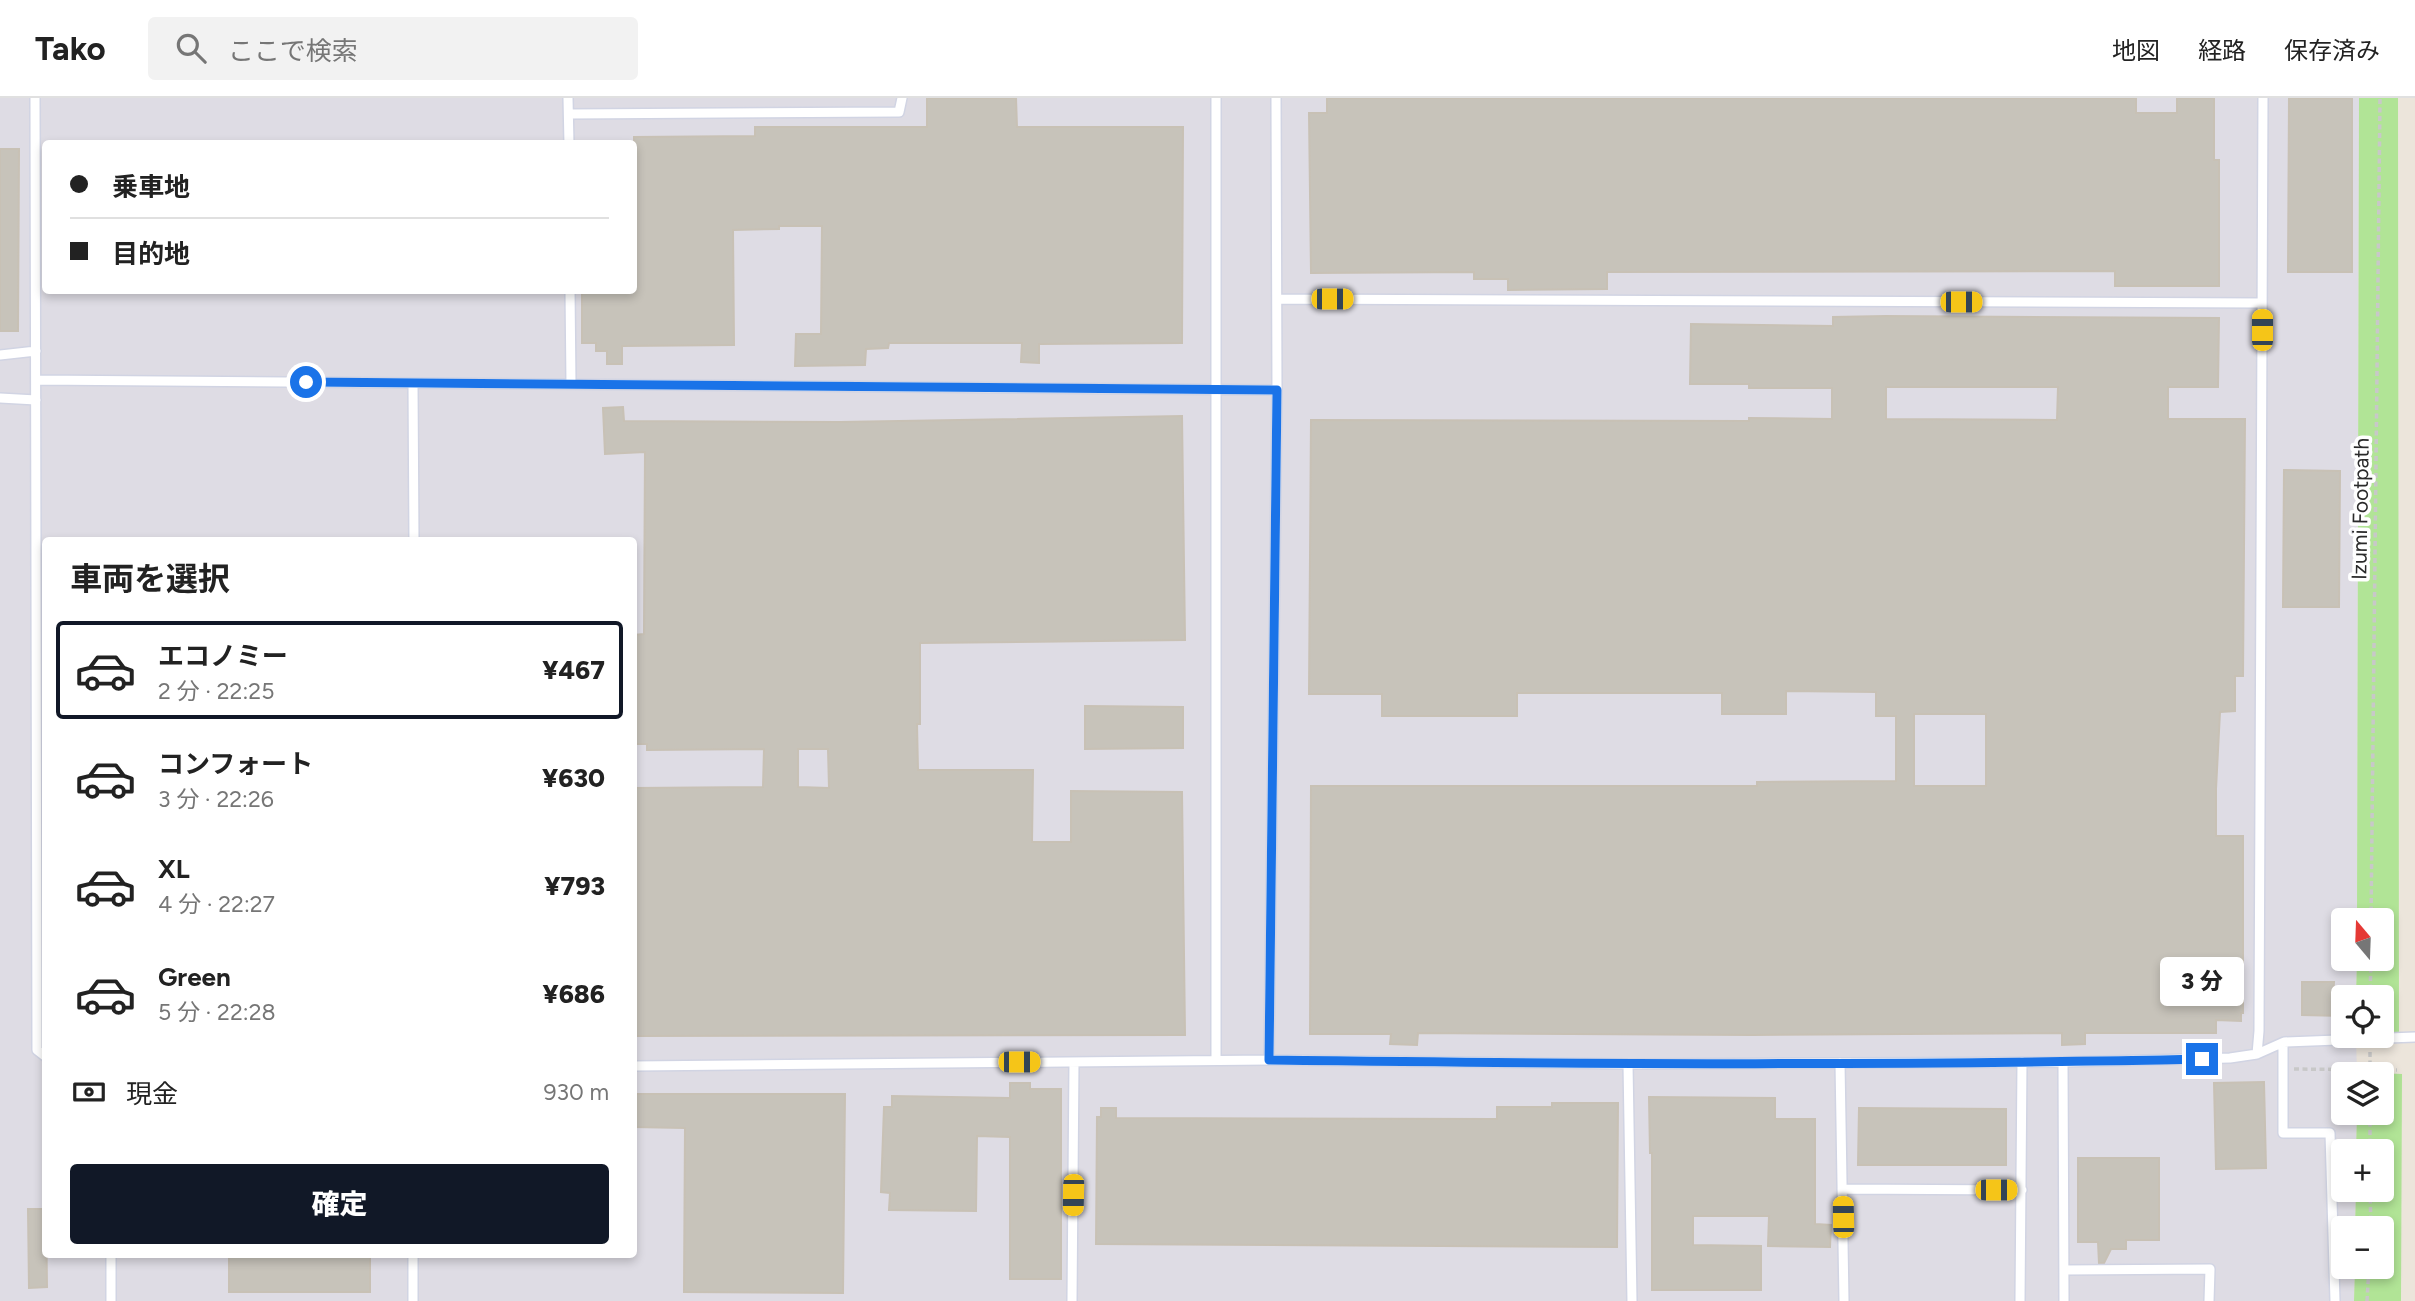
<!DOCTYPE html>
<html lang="ja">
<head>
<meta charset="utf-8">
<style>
  body { margin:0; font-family:Figtree,"Noto Sans JP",sans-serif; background:#f2f2f2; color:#222; height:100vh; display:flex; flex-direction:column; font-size:26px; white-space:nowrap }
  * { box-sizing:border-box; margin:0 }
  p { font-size:23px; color:#767676 }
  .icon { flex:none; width:38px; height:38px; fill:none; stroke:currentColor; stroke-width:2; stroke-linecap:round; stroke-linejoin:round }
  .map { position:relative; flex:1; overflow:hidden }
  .drawer { position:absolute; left:42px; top:439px; width:595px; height:721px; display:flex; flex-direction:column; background:#fff; border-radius:7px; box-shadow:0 4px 10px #0003 }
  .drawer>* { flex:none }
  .top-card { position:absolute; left:42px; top:42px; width:595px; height:154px; border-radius:7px; box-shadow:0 4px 10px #0003; display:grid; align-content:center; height:154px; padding:0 28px; background:#fff }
  .needle { width:46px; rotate:341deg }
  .buttons { position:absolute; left:2331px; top:810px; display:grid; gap:14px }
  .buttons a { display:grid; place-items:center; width:63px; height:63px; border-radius:7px; background:#fff; box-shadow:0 4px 10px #0003; font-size:35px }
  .end { position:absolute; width:32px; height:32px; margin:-16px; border:9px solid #1a73e8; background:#fff; box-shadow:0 0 0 4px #fff }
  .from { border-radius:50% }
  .bubble { position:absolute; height:49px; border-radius:7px; background:#fff; box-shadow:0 4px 10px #0003; font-size:23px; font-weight:800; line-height:49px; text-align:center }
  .car { position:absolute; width:21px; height:42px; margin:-21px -10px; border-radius:9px; box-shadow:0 0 5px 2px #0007; background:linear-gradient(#f5c518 24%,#345 0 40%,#f5c518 0 76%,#345 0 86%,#f5c518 0) }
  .top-card b { display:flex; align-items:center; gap:24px; height:66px; font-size:26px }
  .top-card b+b { border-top:2px solid #e0e0e0 }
  .top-card i { width:18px; height:18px; background:#222 }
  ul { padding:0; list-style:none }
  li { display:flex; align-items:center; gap:21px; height:98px; margin:0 14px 10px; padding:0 14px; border:4px solid transparent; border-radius:7px }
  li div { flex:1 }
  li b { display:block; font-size:26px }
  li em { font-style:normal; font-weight:800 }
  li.active { border-color:#111827 }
  li>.icon { width:63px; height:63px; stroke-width:1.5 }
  h2 { padding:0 28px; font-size:32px; line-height:84px }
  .pay { display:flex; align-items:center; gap:18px; height:77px; padding:0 28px; font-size:26px }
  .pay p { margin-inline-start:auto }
  .button { display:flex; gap:14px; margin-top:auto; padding:14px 28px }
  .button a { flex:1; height:80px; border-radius:7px; background:#111827; color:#fff; font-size:28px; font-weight:800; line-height:80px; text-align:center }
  header { display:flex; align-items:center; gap:42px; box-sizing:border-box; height:98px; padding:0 35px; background:#fff; border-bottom:2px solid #e0e0e0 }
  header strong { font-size:33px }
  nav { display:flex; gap:38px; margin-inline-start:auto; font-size:24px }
  .search { width:490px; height:63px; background:#f2f2f2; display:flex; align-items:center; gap:18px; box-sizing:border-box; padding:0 24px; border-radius:7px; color:#767676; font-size:26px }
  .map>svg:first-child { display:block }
</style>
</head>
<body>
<header>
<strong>Tako</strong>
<div class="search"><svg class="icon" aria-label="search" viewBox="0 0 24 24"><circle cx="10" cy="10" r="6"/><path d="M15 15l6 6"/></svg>ここで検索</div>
<nav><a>地図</a><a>経路</a><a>保存済み</a></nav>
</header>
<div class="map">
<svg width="2415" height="1203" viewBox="0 0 2415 1203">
  <rect width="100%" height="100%" fill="#ece5db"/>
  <path fill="#dedce4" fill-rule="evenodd" d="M 0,0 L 2359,0 L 2357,822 L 2343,822 L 2343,861 L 2357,861 L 2356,899 L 2343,900 L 2343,938 L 2356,938 L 2357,976 L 2343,976 L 2343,1015 L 2357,1015 L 2356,1053 L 2343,1054 L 2343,1092 L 2356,1092 L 2355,1130 L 2343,1130 L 2343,1169 L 2355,1169 L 2354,1203 L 0,1203 ZM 46,46 L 634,46 L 634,192 L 46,192 ZM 46,443 L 634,443 L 634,1157 L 46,1157 Z"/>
  <path fill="#b1e496" d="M 2359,0 L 2398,0 L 2399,934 L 2382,934 L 2382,900 L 2356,899 L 2357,861 L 2382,861 L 2382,822 L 2357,822 Z
    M 2375,975 L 2402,976 L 2401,1203 L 2354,1203 L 2355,1169 L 2382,1169 L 2382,1130 L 2355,1130 L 2356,1092 L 2382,1092 L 2382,1054 L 2356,1053 L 2357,1015 L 2382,1015 L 2382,976 Z"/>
  <path fill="#c7c3ba" stroke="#c8c1b5" stroke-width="2" fill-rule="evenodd" d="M 927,0 L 1016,0 L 1017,29 L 1183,29 L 1182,245 L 1039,246 L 1039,265 L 1021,264 L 1022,245 L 889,245 L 888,250 L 866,251 L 865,267 L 795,268 L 796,236 L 821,236 L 822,128 L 779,128 L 779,131 L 733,132 L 734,247 L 622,248 L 622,266 L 607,266 L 607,253 L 596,253 L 596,245 L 582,245 L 582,192 L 634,192 L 634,39 L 755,38 L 755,29 L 927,29 Z
    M 1327,0 L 2136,0 L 2136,15 L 2177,15 L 2177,0 L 2214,0 L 2214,62 L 2219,62 L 2219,188 L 2115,188 L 2115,173 L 1607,174 L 1607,191 L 1508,192 L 1508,181 L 1474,181 L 1474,174 L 1311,175 L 1309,15 L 1327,15 Z
    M 2289,0 L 2352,0 L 2352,174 L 2288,174 Z
    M 0,51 L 19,51 L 18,233 L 0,233 Z
    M 1886,218 L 2219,220 L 2218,289 L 2168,289 L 2168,321 L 2245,321 L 2243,578 L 2235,578 L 2235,613 L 2220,614 L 2216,691 L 2216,738 L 2243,738 L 2243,915 L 2241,915 L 2241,923 L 2216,922 L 2216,935 L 2085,935 L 2085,946 L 2062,947 L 2062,935 L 1752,937 L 1418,935 L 1417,947 L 1390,946 L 1391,936 L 1310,936 L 1311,688 L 1757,688 L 1757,684 L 1896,683 L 1896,618 L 1876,618 L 1876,594 L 1786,593 L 1786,616 L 1722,616 L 1722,595 L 1517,595 L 1517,618 L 1382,618 L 1382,596 L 1309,596 L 1311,322 L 1749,323 L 1749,320 L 1832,321 L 1832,290 L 1749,290 L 1749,286 L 1690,286 L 1691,226 L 1833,228 L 1833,219 ZM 1886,289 L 2058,289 L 2057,322 L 1886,321 ZM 1914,616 L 1986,616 L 1986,688 L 1914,688 Z
    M 623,309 L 624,323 L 840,324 L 1182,318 L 1185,542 L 920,545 L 920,626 L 917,626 L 918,672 L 1033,672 L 1032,744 L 1071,744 L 1071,693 L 1182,694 L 1185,937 L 634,938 L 634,690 L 763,689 L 764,651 L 647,652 L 647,646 L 634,646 L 634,537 L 644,536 L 645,354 L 605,356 L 603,310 ZM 798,651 L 828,651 L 829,690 L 798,689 Z
    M 2284,372 L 2340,373 L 2339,509 L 2283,509 Z
    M 1085,608 L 1183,609 L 1183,650 L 1085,651 Z
    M 2302,884 L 2334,884 L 2333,899 L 2343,899 L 2343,918 L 2302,917 Z
    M 2264,984 L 2266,1070 L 2216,1071 L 2214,985 Z
    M 1010,985 L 1030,985 L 1030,991 L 1061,991 L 1061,1181 L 1010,1181 L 1010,1039 L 977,1038 L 976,1113 L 889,1112 L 890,1095 L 881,1094 L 884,1009 L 892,1009 L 892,998 L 1010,1000 Z
    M 634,996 L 845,996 L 843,1195 L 684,1194 L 685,1030 L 634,1029 Z
    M 1649,999 L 1775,1000 L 1775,1021 L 1815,1021 L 1815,1126 L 1831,1127 L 1830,1149 L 1768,1148 L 1769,1118 L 1693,1118 L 1693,1147 L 1761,1148 L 1761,1192 L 1652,1192 L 1652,1055 L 1650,1055 Z
    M 1552,1005 L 1618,1005 L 1617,1149 L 1096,1146 L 1097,1019 L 1101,1019 L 1101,1010 L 1116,1010 L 1116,1020 L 1497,1021 L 1497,1009 L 1552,1009 Z
    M 1859,1010 L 2006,1011 L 2006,1067 L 1858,1067 Z
    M 2078,1060 L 2159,1060 L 2159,1142 L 2126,1142 L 2126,1151 L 2111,1151 L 2104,1165 L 2099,1165 L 2098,1144 L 2078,1144 Z
    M 28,1111 L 46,1111 L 47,1189 L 29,1190 Z
    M 229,1157 L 370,1157 L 370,1194 L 229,1194 Z"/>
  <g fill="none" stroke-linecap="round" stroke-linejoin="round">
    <defs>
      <path id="lane" d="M 35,0 L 37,952 L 46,959
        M 568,0 L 569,46
        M 569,16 L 899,14 L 902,0
        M 570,192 L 571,286
        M 1277,201 L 2262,205
        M 0,257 L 36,253
        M 36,282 L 1277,292
        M 413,285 L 414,443
        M 0,300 L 36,302
        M 2283,945 L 2283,1035 L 2330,1035 L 2335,1203
        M 2257,956 L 2259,933 L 2263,0
        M 1216,962 L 1216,0
        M 1269,962 L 1277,292 L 1276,0
        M 2063,964 L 2064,1203
        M 1840,965 L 1844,1203
        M 1628,966 L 1632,1203
        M 634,968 L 1269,962 L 1628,966 L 2063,964 L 2230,960 L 2257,956 L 2284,944 L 2415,939
        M 1842,1091 L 2022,1092
        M 111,1157 L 111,1203
        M 2065,1172 L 2210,1171 L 2209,1203
        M 413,1203 L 413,1157
        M 1072,1203 L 1074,964
        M 2020,1203 L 2022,964"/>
    </defs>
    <use href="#lane" stroke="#d1d4e3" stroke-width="12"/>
    <path stroke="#c8c8c8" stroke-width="3.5" stroke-dasharray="5 3.5" stroke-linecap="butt" d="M 2371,822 L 2380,0
      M 2370,900 L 2371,861
      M 2370,954 L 2370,976
      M 2294,971 L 2397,972
      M 2370,1015 L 2370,1054
      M 2370,1092 L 2371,1130
      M 2367,1203 L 2369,1169"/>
    <use href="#lane" stroke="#fff" stroke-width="9"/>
  </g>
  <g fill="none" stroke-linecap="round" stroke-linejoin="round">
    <path stroke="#1a73e8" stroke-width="9" d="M 306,284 L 1277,292 L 1269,962 C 1580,966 1891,968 2202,961"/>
  </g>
  <g text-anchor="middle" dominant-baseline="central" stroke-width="7" stroke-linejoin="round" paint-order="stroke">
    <g font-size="21" fill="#2a2a2a" stroke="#fff">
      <text transform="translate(2360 411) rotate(-89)">Izumi Footpath</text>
    </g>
  </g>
</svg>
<div class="buttons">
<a><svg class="needle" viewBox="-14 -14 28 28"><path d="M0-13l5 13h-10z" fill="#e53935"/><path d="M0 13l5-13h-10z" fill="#767676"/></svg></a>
<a><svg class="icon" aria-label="locate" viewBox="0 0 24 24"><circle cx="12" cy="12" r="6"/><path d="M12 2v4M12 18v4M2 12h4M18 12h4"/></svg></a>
<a><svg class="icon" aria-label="layers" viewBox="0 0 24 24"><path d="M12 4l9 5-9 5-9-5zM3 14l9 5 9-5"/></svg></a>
<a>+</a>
<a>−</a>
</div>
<i class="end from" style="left:306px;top:284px"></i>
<i class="end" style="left:2202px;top:961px"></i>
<div class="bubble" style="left:2160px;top:859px;width:84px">3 分</div>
<i class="car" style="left:1332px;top:201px;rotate:90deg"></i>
<i class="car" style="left:1961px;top:204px;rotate:90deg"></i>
<i class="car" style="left:2262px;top:232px;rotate:0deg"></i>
<i class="car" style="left:1019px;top:964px;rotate:90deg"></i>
<i class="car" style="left:1996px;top:1092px;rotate:90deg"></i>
<i class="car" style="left:1073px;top:1097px;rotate:181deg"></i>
<i class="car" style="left:1843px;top:1119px;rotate:359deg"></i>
<div class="top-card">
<b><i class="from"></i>乗車地</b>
<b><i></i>目的地</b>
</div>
<section class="drawer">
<h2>車両を選択</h2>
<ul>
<li class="active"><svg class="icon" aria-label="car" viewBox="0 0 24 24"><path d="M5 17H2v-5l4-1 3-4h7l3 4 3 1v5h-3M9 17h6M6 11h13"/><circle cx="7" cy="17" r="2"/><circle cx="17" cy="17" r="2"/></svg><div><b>エコノミー</b><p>2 分 · 22:25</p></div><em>¥467</em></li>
<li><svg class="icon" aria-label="car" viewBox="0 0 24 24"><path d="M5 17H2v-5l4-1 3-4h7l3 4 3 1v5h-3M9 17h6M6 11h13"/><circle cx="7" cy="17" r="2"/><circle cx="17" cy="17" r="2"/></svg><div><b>コンフォート</b><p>3 分 · 22:26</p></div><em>¥630</em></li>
<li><svg class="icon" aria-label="car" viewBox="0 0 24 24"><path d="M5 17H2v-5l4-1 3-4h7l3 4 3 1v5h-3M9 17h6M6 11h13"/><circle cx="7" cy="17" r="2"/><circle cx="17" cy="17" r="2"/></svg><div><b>XL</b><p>4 分 · 22:27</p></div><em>¥793</em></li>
<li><svg class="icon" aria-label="car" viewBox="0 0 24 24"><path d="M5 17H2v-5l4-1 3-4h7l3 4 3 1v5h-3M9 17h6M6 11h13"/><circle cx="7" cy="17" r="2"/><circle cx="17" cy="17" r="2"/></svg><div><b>Green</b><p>5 分 · 22:28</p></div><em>¥686</em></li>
</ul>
<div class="pay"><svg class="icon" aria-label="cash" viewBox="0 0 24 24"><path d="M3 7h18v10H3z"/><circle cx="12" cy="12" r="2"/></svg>現金<p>930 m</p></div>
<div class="button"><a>確定</a></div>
</section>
</div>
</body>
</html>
